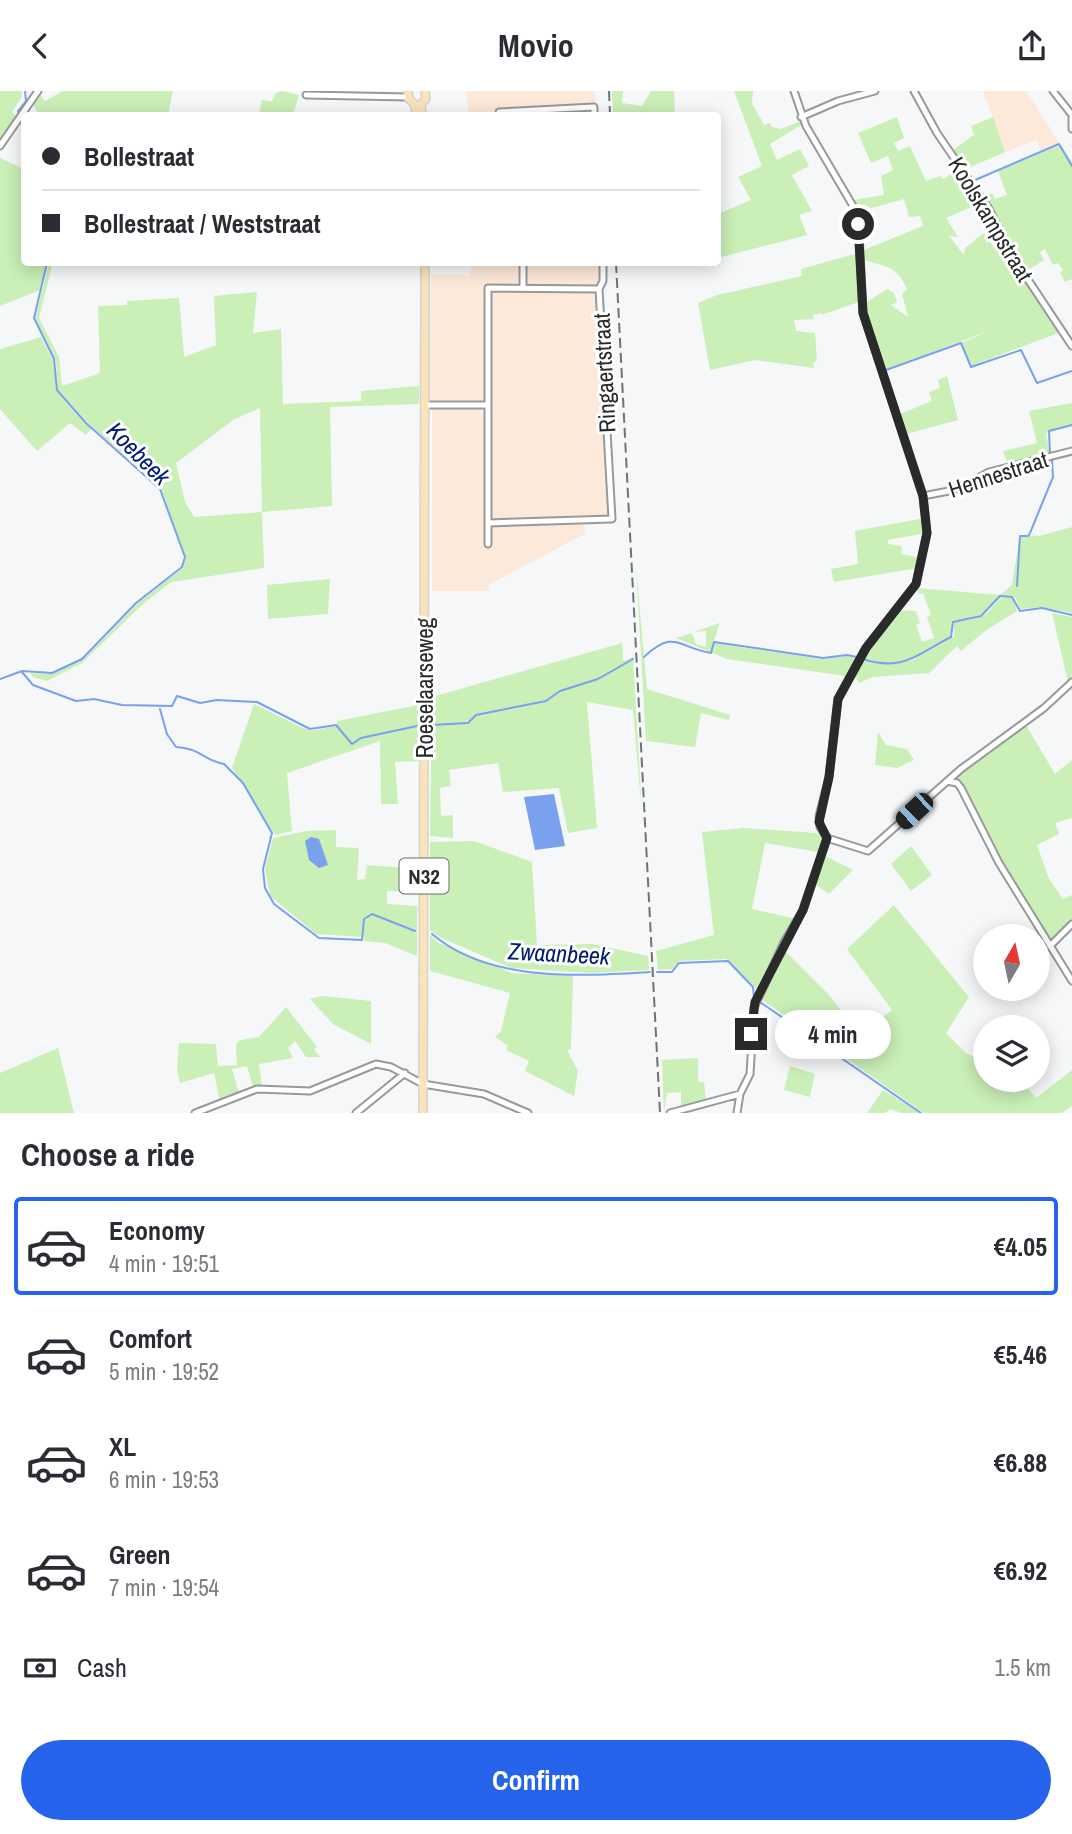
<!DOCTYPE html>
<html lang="en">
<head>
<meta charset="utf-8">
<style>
  body { margin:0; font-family:"Archivo Narrow",sans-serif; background:#f2f2f3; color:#2b2b33; height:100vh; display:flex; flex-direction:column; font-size:26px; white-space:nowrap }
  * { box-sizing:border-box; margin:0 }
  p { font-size:23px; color:#7c7c81 }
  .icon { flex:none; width:38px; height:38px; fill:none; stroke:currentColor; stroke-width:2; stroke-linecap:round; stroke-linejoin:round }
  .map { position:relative; height:1022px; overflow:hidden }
  .sheet { display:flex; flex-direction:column; background:#fff; flex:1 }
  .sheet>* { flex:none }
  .hud { position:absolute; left:21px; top:21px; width:700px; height:154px; border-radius:7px; box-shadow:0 4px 18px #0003; display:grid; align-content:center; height:154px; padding:0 21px; background:#fff }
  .needle { width:46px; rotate:9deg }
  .buttons { position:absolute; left:973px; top:833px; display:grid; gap:14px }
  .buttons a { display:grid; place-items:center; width:77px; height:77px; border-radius:50%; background:#fff; box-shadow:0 4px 18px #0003; font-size:35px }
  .end { position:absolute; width:32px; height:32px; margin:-16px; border:9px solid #292a2a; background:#fff; box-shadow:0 0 0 4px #fff }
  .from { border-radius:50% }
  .bubble { position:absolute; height:49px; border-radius:24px; background:#fff; box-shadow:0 4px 18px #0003; font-size:23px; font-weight:800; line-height:49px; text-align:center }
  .car { position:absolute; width:21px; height:42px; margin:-21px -10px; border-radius:9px; box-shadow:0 0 5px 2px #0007; background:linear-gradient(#222 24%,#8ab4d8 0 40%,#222 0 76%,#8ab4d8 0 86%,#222 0) }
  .hud b { display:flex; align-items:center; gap:24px; height:66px; font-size:26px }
  .hud b+b { border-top:2px solid #e1e1e2 }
  .hud i { width:18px; height:18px; background:#2b2b33 }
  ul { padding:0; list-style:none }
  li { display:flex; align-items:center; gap:21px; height:98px; margin:0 14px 10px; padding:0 7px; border:4px solid transparent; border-radius:7px }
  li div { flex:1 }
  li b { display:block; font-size:26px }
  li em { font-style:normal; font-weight:800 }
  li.active { border-color:#2563eb }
  li>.icon { width:63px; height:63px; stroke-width:1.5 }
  h2 { padding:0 21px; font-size:32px; line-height:84px }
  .pay { display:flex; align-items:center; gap:18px; height:77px; padding:0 21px; font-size:26px }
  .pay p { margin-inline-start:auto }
  .primary-button { display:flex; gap:14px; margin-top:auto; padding:14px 21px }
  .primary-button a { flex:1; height:80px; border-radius:42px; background:#2563eb; color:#fff; font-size:28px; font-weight:800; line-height:80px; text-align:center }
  header { display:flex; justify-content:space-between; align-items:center; height:91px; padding:0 21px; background:#fff; font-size:32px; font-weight:800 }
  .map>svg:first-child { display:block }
</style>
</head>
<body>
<header><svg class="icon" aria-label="back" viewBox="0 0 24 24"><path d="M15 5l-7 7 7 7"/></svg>Movio<svg class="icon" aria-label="share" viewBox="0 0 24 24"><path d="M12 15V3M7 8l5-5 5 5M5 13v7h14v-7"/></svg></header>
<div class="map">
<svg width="1072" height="1022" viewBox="0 0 1072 1022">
  <rect width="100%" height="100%" fill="#f6f7f9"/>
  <path fill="#fde9da" d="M 466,0 L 595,0 L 596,14 L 497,19 L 497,23 L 514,24 L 469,24 Z
    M 983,0 L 1026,0 L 1061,54 L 1042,62 L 1036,49 L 1005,61 Z
    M 471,172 L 521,172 L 520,190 L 515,195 L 486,195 L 485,308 L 479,312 L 434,312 L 430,309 L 431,183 L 470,184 Z
    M 525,172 L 601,172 L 602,186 L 595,195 L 533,195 L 526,191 Z
    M 498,199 L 597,202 L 609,422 L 606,425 L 498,430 L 491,427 L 490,206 Z
    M 478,316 L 486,324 L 486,455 L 489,455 L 491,436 L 498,434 L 584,432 L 585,443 L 488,494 L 489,500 L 432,500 L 432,320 L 435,317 Z"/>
  <path fill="#caefb7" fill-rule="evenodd" d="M 0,0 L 22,0 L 22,6 L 12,21 L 18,28 L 0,52 Z
    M 63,0 L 173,0 L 168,24 L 39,24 L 33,13 L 39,2 L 45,10 Z
    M 282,0 L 299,4 L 293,24 L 259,24 L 262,9 L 272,10 L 276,2 Z
    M 612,0 L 623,0 L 622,12 L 642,15 L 651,0 L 674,0 L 675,20 L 671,24 L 613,24 Z
    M 734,0 L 753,0 L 752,12 L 764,34 L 769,32 L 772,36 L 781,38 L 801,30 L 803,33 L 770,53 L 777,69 L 800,58 L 809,75 L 792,84 L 812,120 L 799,124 L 807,144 L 718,167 L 718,123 L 751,109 L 738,86 L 762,75 Z
    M 897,26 L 904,47 L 894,52 L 898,60 L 910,55 L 926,90 L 940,85 L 943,88 L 961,77 L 983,111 L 946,127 L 958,146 L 949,145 L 964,164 L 965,157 L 984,142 L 994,156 L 1005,154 L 1061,241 L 971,275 L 962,252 L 986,241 L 887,278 L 864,213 L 887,198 L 894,202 L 897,211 L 891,214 L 908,226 L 902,203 L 907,198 C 897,175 885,175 863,169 L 864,184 L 861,160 L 923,135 L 920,125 L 909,126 L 904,108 L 857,121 L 853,109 L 884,104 L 881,85 L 893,79 L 888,65 L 871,72 L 858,42 Z
    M 993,26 L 1005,61 L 968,77 L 953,59 L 974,44 L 971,35 Z
    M 1061,54 L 1072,71 L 1072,188 L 1065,191 L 1060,181 L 1063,179 L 1058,172 L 1053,174 L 1045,158 L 1040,161 L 1044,169 L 1025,181 L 984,106 L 992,102 L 995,108 L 1007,104 L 998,80 Z
    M 0,67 L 24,78 L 24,172 L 47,172 L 40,199 L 0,215 Z
    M 858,162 L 859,211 L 821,224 L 821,222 L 813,224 L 814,228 L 794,229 L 796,240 L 815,242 L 817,269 L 813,272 L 814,277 L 755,269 L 710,279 L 698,212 L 717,204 L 802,185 L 801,178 Z
    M 49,172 L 52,172 L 51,179 L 39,227 L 59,266 L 62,295 L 100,282 L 98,215 L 127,214 L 127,210 L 179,207 L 184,266 L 216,254 L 214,205 L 257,201 L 253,242 L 281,238 L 283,313 L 361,310 L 361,300 L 419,295 L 419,313 L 330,316 L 332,415 L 262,421 L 264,477 L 171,491 L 143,513 L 82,572 L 47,590 L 33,586 L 30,582 L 52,583 L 86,566 L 139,511 L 183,477 L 186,467 L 161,397 L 92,336 L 58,298 L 56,270 L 35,228 ZM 260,317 L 262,421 L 194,426 L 185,411 L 176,372 L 233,329 Z
    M 41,246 L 53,270 L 57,300 L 91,338 L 86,344 L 70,332 L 37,360 L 0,318 L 0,258 Z
    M 947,285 L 958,329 L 906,343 L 900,323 L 932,310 L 929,301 L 940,297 L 938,289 Z
    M 1072,312 L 1072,335 L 1046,342 L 1050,364 L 1008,374 L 1003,360 L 1037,352 L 1029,320 Z
    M 925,427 L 926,442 L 888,449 L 888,453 L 902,455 L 901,463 L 921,467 L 918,477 L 834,491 L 831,478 L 858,473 L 855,440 Z
    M 1072,436 L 1072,522 L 1041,516 L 1020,518 L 1015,506 L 1000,504 L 984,522 L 958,531 C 966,529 979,528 986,523 C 996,514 997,503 1013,507 L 1017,520 L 985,540 L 961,560 L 957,555 L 929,582 L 873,586 L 859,592 L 854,583 L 860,569 C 899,580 922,565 954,545 L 954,530 L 949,547 C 937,551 931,556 921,564 C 904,577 880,572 862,567 L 897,519 L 916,520 L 920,532 L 916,534 L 922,551 L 934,547 L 927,526 L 931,524 L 923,502 L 919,503 L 916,497 L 1000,504 L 1012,494 L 1020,444 L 1039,445 Z
    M 636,476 L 647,598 L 730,624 L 729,629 L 701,622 L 695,656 L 646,650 Z
    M 330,488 L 328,523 L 268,528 L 267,494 Z
    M 1052,522 L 1072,526 L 1072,588 L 1068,591 Z
    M 720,532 L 713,552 L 822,568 L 847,565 L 857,567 L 845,585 L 727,568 L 676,547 L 692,542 L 696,553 L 706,556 L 706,540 L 694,541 Z
    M 622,552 L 623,570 L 633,566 L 642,722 L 633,619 L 587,611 L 597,737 L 568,742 L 559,697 L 503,701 L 498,672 L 449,679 L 451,695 L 440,697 L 441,725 L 453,724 L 453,747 L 430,745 L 432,606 Z
    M 254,613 L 303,637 L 311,640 L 337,635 L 337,630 L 418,614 L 418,670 L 395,671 L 398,713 L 381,713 L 380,650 L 287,682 L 292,740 L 275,744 L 232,677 Z
    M 1026,634 L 1055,683 L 1072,669 L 1072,727 L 1055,732 L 1059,743 L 1037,754 L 1049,788 L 1063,808 L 1072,804 L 1072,831 L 1050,852 L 1002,774 L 957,689 L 957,684 Z
    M 878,641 L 886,654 L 907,658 L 914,669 L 897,677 L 875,674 Z
    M 744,737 L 816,742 L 822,746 L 818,761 L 765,752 L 752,818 L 796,828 L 775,861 L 758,899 L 726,868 L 679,870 L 675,878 L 658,879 L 656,860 L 714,844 L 702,741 Z
    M 336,739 L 336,756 L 359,757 L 357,789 L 365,788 L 367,774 L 418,778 L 418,801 L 387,800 L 387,813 L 417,815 L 417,865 L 385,852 L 364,850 L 364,846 L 316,843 L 270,805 L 265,777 L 273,747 L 307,740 Z
    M 474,750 L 532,771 L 537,854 L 592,853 L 648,865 L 649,879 L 591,882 L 511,877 L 439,846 L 430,839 L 430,751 Z
    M 911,755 L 932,784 L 911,800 L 891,773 Z
    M 823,764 L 853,779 L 829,803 L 813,792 Z
    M 894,814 L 969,906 L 946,942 L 967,963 L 985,970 L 985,989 L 1021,989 L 1036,1007 L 1072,979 L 1072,1015 L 1062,1022 L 924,1022 L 761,908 L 784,859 L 830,905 L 859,944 L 892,919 L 847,858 Z
    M 430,844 L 439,852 L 512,882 L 573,885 L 571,958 L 567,959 L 578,980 L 574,1005 L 525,980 L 529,970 L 506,959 L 508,955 L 495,946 L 501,940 L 510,902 L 430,880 Z
    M 322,905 L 371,910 L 371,953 L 333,933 L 310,908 Z
    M 286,916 L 317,956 L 314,959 L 320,966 L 306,966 L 295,950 L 288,957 L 293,967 L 259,973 L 262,996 L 253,996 L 247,975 L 232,978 L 239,1002 L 220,1011 L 214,982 L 180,992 L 177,979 L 179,952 L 216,953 L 218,975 L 237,974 L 236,953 L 240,949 L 259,946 Z
    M 58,957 L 74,1022 L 0,1022 L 0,982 Z
    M 698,967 L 698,991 L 704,991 L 706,1010 L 681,1017 L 681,1001 L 667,1002 L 664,1021 L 662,969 Z
    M 790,975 L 815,983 L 810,1006 L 784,999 Z
    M 883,999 L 920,1022 L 902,1022 L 890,1018 L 885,1022 L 867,1022 Z"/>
  <path fill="#79a1ee" d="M 554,703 L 565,755 L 535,759 L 524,706 Z
    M 311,746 L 319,748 L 328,774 L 319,777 L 309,769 L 305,750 Z"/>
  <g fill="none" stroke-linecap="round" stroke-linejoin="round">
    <path stroke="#79a1ee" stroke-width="2" d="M 19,23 L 18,20 L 26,10 L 25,0
      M 975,89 L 1059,53 L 1072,75
      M 886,279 L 961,252 L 971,276 L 1021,259 L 1037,292 L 1072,280
      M 1050,363 L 1049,340 L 1072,334
      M 1017,495 L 1020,445 L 1028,445 L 1030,442 L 1053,386 L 1052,369
      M 644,566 C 675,537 678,557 711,562 L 714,551 L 823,567 L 847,564 L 857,566
      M 862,568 C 905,581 917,563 951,546 L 953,531 L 981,525 L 1000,505 L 1012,506 L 1020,520 L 1042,517 L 1072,524
      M 22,581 L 33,594 L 76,610 L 94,608 L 122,614 L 172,615 L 177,605 L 200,612 L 217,609 L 257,611 L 310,638 L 336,634 L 352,653 L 361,647 L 417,635
      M 0,588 L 22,580 L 52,582 L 82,568 L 136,512 L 182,476 L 185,466 L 160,398 L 87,333 L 57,299 L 54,268 L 34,227 L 47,172
      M 160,618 L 167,643 L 176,656 C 203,658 202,669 224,673 L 243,692 L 272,742 L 263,778 L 265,797 L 274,813 L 319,847 L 362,849 L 364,828 L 372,823 L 415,840
      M 432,634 L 468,632 L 476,624 L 546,610 L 560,600 L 598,588 L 633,568
      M 432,843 C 490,892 580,885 650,881
      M 657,881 L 672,881 L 679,872 L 728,870 L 753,896 L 754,907
      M 760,911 L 921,1022"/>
    <defs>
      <path id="minor" d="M 794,0 L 806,35 L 853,115 L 859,142 L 863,222 L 923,405 L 927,442 L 916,493 L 866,557 L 838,608 L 829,686 L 819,725 L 820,736 L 827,747
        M 914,0 L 937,42 L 989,118 L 1013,166 L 1072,255
        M 1053,0 L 1072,24
        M 306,4 L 408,6
        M 499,21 L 594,16 L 594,24
        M 801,26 L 838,10 L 875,0
        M 1072,26 L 1072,38
        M 0,55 L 38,0
        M 523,172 L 523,197
        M 599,198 L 603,190 L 603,172
        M 425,314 L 488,314
        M 923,405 L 959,398 L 989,381 L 1072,360
        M 488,432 L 612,428 L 599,198
        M 488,453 L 488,197 L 599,198
        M 947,690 L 957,692 L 961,697 L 999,772 L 1072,890
        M 827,747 L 868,760 L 961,678 L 1044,617 L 1072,591
        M 1050,855 L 1072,833
        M 195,1022 L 257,998 L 310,1000 L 376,973 L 391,976 L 423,993 L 484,1003 L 528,1022
        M 356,1022 L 405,982
        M 670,1022 L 740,1003
        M 737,1022 L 740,1003 L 750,983 L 754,917 L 784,851 L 803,819 L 827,747"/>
      <path id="major" d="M 408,0 L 409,8 L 415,14
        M 421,13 L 426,8 L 425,0
        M 421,13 L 422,24
        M 415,14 L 416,24
        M 423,1022 L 425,172"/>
    </defs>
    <use href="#minor" stroke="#98999a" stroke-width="9"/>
    <use href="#major" stroke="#d4d4d4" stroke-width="10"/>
    <use href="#minor" stroke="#fff" stroke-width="5"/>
    <use href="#major" stroke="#fae2b9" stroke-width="7"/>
    <path stroke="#717273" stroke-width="2" stroke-dasharray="10 5" stroke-linecap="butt" d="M 609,0 L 610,24
      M 616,172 L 660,1022"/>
  </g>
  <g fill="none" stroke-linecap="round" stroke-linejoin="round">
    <path stroke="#292a2a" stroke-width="9" d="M 751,943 L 755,911 L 803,819 L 827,747 L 819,731 L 829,686 L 838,608 L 866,557 L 916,493 L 927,442 L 923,405 L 863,222 L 858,133"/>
  </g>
  <g text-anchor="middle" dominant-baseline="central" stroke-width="6" stroke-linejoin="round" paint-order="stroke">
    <rect fill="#fff" stroke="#696a6a" stroke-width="2" x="399.5" y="767.5" width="49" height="35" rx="5"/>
    <g font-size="21" font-weight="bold" fill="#292a2a">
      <text x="424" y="785">N32</text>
    </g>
    <g font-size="23" fill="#292a2a" stroke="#fff">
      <text transform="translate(991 128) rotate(59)">Koolskampstraat</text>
      <text transform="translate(604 282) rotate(-93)">Ringaertstraat</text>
      <text transform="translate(998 383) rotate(-18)">Hennestraat</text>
      <text transform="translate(424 597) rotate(-90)">Roeselaarseweg</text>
    </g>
    <g font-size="24" font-style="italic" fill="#001d73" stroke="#fff">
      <text transform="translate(139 362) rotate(45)">Koebeek</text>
      <text transform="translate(559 862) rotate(3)">Zwaanbeek</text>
    </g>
  </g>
</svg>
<div class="buttons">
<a><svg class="needle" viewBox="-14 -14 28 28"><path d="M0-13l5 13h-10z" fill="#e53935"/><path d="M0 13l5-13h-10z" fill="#7c7c81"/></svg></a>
<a><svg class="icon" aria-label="layers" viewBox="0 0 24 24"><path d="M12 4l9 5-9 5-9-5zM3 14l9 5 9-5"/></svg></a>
</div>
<i class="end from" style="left:858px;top:133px"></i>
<i class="end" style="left:751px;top:943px"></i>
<div class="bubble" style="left:775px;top:919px;width:116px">4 min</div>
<i class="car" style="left:914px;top:720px;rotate:227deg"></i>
<div class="hud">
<b><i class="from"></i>Bollestraat</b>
<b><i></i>Bollestraat / Weststraat</b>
</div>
</div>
<section class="sheet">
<h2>Choose a ride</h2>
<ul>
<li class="active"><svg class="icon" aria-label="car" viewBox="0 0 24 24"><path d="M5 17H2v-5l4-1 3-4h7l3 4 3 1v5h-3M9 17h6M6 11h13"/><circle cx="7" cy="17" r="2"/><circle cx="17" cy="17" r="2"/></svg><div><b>Economy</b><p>4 min · 19:51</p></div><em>€4.05</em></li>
<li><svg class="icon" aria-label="car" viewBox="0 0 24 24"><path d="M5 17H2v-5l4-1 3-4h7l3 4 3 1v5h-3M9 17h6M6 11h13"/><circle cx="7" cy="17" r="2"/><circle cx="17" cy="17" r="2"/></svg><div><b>Comfort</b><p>5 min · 19:52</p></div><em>€5.46</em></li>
<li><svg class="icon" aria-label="car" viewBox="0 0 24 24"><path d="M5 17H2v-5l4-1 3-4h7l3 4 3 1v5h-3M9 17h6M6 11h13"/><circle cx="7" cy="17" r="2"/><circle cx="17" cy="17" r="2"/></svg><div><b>XL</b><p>6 min · 19:53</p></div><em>€6.88</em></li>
<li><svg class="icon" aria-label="car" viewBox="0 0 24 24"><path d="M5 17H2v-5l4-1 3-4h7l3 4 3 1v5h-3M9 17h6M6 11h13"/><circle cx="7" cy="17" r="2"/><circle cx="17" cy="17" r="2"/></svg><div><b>Green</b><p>7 min · 19:54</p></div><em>€6.92</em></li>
</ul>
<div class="pay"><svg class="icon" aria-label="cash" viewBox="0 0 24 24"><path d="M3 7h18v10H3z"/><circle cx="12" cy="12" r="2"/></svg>Cash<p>1.5 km</p></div>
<div class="primary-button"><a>Confirm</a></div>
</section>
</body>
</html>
